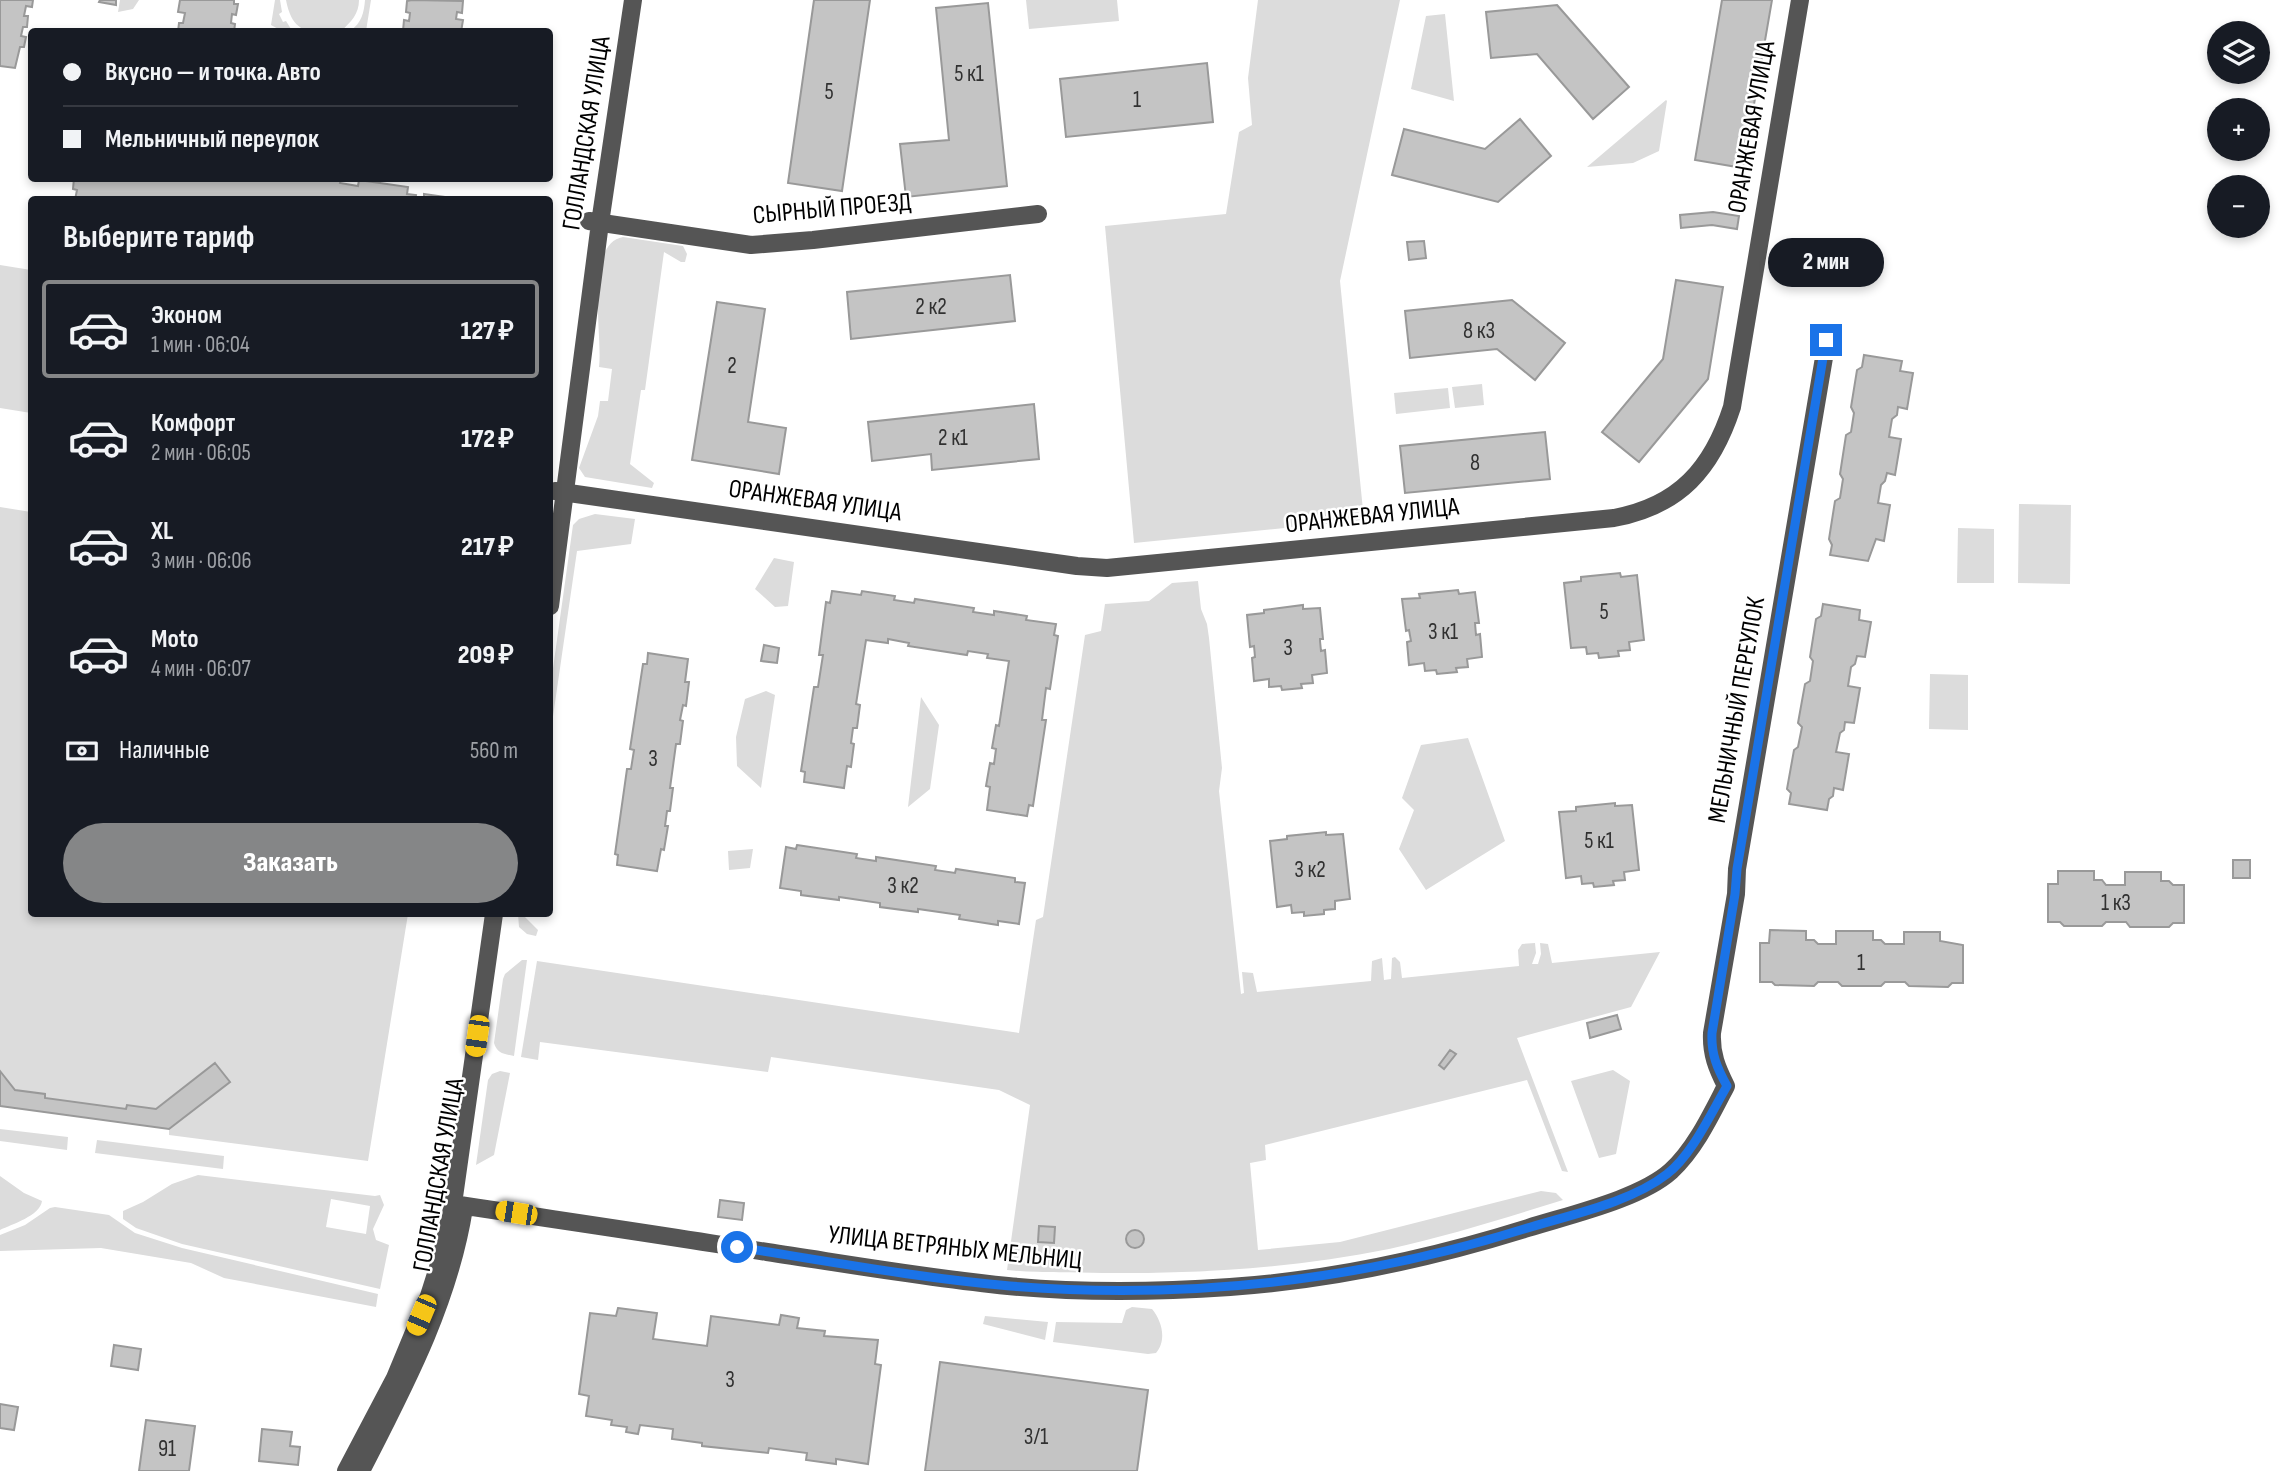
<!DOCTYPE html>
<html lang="ru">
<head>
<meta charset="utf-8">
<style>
  body { margin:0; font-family:"Sofia Sans Condensed",sans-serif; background:#242831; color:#f1f3f6; height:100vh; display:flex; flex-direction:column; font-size:26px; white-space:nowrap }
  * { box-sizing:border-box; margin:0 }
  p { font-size:23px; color:#9ea1a6 }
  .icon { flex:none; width:38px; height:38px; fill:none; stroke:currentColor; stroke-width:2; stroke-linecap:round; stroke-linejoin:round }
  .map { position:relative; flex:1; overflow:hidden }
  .sheet { position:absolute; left:28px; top:196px; width:525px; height:721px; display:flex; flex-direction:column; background:#171b24; border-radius:7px; box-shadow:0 4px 10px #0003 }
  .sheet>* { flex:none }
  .guide { position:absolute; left:28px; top:28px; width:525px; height:154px; border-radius:7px; box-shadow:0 4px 10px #0003; display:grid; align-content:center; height:154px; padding:0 35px; background:#171b24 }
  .fabs { position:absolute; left:2207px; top:21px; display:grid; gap:14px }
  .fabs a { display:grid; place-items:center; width:63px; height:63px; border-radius:50%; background:#171b24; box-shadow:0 4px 10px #0003; font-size:35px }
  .end { position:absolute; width:32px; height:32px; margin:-16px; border:9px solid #1a73e8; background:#fff; box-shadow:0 0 0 4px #fff }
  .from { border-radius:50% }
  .bubble { position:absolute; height:49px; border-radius:24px; background:#171b24; box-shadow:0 4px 10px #0003; font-size:23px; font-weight:800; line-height:49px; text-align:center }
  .car { position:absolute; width:21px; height:42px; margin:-21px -10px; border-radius:9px; box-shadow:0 0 5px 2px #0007; background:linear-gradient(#f5c518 24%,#345 0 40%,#f5c518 0 76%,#345 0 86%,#f5c518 0) }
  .guide b { display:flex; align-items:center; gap:24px; height:66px; font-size:26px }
  .guide b+b { border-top:2px solid #363941 }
  .guide i { width:18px; height:18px; background:#f1f3f6 }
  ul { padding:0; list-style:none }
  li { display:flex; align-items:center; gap:21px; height:98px; margin:0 14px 10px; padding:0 21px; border:4px solid transparent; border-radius:7px }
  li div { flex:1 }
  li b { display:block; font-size:26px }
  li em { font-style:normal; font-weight:800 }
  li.selected { border-color:#858687 }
  li>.icon { width:63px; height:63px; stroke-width:1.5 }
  h2 { padding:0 35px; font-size:32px; line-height:84px }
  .pay { display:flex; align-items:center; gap:18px; height:77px; padding:0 35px; font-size:26px }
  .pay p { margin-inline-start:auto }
  .primary-button { display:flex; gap:14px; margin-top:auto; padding:14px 35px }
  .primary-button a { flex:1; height:80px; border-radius:42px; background:#858687; color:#fff; font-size:28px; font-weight:800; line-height:80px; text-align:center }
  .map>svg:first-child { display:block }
</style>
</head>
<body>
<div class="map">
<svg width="2292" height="1471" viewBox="0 0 2292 1471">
  <rect width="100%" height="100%" fill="#fff"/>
  <path fill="#dcdcdc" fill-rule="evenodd" d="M 120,0 L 139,0 L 133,9 L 118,12 Z
    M 275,0 L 280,0 L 282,12 L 279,14 L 283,22 L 286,21 L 291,29 L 290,31 L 282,31 L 271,25 Z
    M 286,0 L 359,0 C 359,14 351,22 341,31 C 310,32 293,36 286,0 Z
    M 365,0 L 371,0 L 366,31 L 350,31 C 362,23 364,12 365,0 Z
    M 1026,0 L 1117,0 L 1119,21 L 1029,29 Z
    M 1258,0 L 1400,0 L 1340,281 L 1364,520 L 1134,543 L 1105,226 L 1226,214 L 1239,132 L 1252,125 L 1248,78 Z
    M 1445,14 L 1454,101 L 1411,89 L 1426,16 Z
    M 1666,100 L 1667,101 L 1659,151 L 1633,163 L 1587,167 Z
    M 623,237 L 683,246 L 687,254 L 685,262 L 681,262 L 664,252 L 645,390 L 641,390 L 630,464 L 654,483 L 652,488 L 585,477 L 579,468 L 598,416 L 600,401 L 608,401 L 612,369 L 599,367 C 603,337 584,244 623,237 Z
    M 0,265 L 31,270 L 31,413 L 0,408 Z
    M 1482,384 L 1484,405 L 1455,408 L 1452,387 Z
    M 1448,388 L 1450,408 L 1396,414 L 1394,393 Z
    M 2019,504 L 2071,505 L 2070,584 L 2018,583 Z
    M 0,507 L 31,512 L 32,914 L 408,914 L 368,1161 L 169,1135 L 169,1129 L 0,1106 Z
    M 595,514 L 635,519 L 631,544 L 577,551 L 550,737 L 550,690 L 573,525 L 579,519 Z
    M 1958,528 L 1994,529 L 1994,583 L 1957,583 Z
    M 774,558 L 794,562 L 788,606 L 775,607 L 755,589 Z
    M 1198,581 L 1201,609 L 1207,624 L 1209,638 L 1222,768 L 1219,791 L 1241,994 L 1244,993 L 1242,972 L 1253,973 L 1257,992 L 1371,981 L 1372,961 L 1382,958 L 1384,980 L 1391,979 L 1392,958 L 1395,957 L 1400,962 L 1402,978 L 1519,966 L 1518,950 L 1522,944 L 1535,943 L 1536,953 L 1532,964 L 1538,964 L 1541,954 L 1540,943 L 1548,944 L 1552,963 L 1660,952 L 1631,1007 L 1517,1038 L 1568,1172 L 1562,1171 L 1527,1080 L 1265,1145 L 1266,1160 L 1250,1163 L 1258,1250 L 1340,1242 L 1541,1191 L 1556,1193 L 1563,1200 C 1505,1218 1448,1236 1389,1249 C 1295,1268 1198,1274 1102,1273 C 1071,1272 1038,1273 1007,1270 L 1030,1105 L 999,1090 L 771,1057 L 768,1072 L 540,1042 L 538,1060 L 521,1057 L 537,961 L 1019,1033 L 1036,920 L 1043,917 L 1085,635 L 1101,631 L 1105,604 L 1149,601 L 1172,583 Z
    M 1930,674 L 1968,675 L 1968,730 L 1929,729 Z
    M 766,691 L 775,695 L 761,788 L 737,766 L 736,737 L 745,699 Z
    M 921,697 L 939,725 L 930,789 L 908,807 Z
    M 1468,738 L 1505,841 L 1426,890 L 1399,849 L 1414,810 L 1402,798 L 1421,745 Z
    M 753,849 L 750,868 L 729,870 L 728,851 Z
    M 518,914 L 524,914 L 524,916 L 538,930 L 536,936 L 527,934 L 519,927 Z
    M 522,960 L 527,960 L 514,1056 C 503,1054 497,1053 494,1043 L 503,979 L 505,974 Z
    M 1613,1070 L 1630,1081 L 1616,1154 L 1599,1158 L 1571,1081 Z
    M 500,1071 L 510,1073 L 494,1155 L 476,1165 L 488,1080 L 492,1074 Z
    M 0,1129 L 68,1137 L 67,1150 L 0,1141 Z
    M 97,1140 L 224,1156 L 223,1169 L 95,1153 Z
    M 198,1175 L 375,1196 L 380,1195 L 384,1205 L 373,1229 L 376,1240 L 389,1245 L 380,1289 L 182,1244 L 136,1228 L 123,1219 L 123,1211 L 143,1202 L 172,1184 ZM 331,1199 L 370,1206 L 366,1234 L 326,1227 Z
    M 0,1176 L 24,1193 L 42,1201 C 40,1216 12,1224 0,1230 Z
    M 55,1207 L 109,1215 L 135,1233 L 182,1248 L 378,1294 L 376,1307 L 224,1278 L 191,1263 L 101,1248 L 0,1251 L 0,1235 L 25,1225 L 50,1208 Z
    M 1132,1307 L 1152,1309 C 1162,1321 1167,1340 1156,1353 L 1148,1354 L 1053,1342 L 1056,1322 L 1122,1323 L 1126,1310 Z
    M 985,1316 L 1048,1322 L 1045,1340 L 983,1324 Z"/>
  <path fill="#c4c4c4" stroke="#999" stroke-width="2" d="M 0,0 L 33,0 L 32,7 L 26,6 L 24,16 L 28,16 L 27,27 L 23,27 L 21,36 L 26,37 L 24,47 L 20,47 L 15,68 L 0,66 Z
    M 100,0 L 116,0 L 116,5 L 99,2 Z
    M 180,0 L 234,0 L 234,4 L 238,4 L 236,15 L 232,14 L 231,23 L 235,24 L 234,32 L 178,32 L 179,23 L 183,23 L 185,13 L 178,12 Z
    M 412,0 L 463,1 L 462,13 L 457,12 L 456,19 L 463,20 L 461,32 L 403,31 L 404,20 L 409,21 L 410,13 L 406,12 L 407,1 Z
    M 814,0 L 870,0 L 842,191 L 788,183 Z
    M 1722,0 L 1772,0 L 1743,168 L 1695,160 Z
    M 988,3 L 1007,186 L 906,197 L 900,144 L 949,140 L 936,8 Z
    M 1557,5 L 1629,87 L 1593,119 L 1537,54 L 1491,58 L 1486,12 Z
    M 1207,63 L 1213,122 L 1066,137 L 1060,79 Z
    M 1520,119 L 1551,156 L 1498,202 L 1392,175 L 1404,129 L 1485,149 Z
    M 74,178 L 341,178 L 340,183 L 358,186 L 359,180 L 408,187 L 407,194 L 416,195 L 415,200 L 75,200 L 77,190 L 73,189 Z
    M 424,194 L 460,199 L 460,200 L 424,200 Z
    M 1713,212 L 1739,216 L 1737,229 L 1712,225 L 1681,228 L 1680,215 Z
    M 1424,241 L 1426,258 L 1409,260 L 1407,242 Z
    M 1010,275 L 1015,321 L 851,339 L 847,292 Z
    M 1676,280 L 1723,287 L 1708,379 L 1639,462 L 1602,432 L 1663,359 Z
    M 1512,300 L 1565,343 L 1535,380 L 1497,349 L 1410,358 L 1405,311 Z
    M 717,302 L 765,309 L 748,422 L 786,428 L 779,474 L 692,460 Z
    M 1864,355 L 1902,361 L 1900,371 L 1913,373 L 1907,409 L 1898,407 L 1897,415 L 1892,419 L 1889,437 L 1901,439 L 1895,475 L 1887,473 L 1885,481 L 1881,485 L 1878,503 L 1890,505 L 1884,541 L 1876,539 L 1868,561 L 1830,555 L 1832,545 L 1829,539 L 1835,501 L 1840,498 L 1843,479 L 1840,474 L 1846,435 L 1851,432 L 1854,413 L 1851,407 L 1857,370 L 1862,367 Z
    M 1034,404 L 1039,459 L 932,470 L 931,454 L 872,461 L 868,422 Z
    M 1545,432 L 1550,479 L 1405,493 L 1400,446 Z
    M 1620,573 L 1621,577 L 1637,575 L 1644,640 L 1629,642 L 1630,650 L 1618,651 L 1619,656 L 1599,658 L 1598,653 L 1587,654 L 1586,647 L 1571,648 L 1564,583 L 1581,581 L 1581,577 Z
    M 1458,590 L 1459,594 L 1475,592 L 1479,623 L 1475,623 L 1476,635 L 1480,634 L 1482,657 L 1467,659 L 1468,667 L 1456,668 L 1457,672 L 1437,674 L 1436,670 L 1425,671 L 1424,663 L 1409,665 L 1407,642 L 1411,641 L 1409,630 L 1406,631 L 1402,599 L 1420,598 L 1419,594 Z
    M 832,591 L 861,595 L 862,591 L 895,596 L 894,600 L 914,603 L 915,599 L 974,608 L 973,612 L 994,615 L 994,611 L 1027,616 L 1026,620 L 1056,624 L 1054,635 L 1058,636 L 1050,689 L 1046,688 L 1042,720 L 1046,720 L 1033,806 L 1029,805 L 1027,816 L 987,810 L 990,787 L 986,786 L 990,763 L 994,764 L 996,749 L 992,748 L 996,725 L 999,726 L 1009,661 L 987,658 L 988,654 L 968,651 L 967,655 L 908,646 L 909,643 L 888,639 L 888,643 L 866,640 L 856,704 L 860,705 L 857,728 L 853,728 L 851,743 L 854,744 L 851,767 L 847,766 L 844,788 L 804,782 L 805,772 L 801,771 L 814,687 L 818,687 L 823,655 L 819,655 L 826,602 L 830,603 Z
    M 1823,604 L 1860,610 L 1859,620 L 1871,622 L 1865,657 L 1857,656 L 1855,664 L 1851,667 L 1848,686 L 1860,688 L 1854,723 L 1845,722 L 1844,730 L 1840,733 L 1836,752 L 1849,754 L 1843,790 L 1834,788 L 1833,796 L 1829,799 L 1827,810 L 1789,804 L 1791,793 L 1787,789 L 1794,750 L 1798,747 L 1802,727 L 1798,723 L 1805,684 L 1810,681 L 1813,661 L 1810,657 L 1816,619 L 1821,616 Z
    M 1303,605 L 1303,609 L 1320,608 L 1323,639 L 1320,639 L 1320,641 L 1321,651 L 1325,650 L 1327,673 L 1312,675 L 1313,683 L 1301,684 L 1302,688 L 1282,690 L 1281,686 L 1269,687 L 1269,679 L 1254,681 L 1252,658 L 1255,657 L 1254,646 L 1250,647 L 1247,615 L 1264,613 L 1264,610 Z
    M 764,645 L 779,648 L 777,663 L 761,661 Z
    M 648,653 L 688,659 L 685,682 L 689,682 L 686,706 L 683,705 L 680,720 L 683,721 L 680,744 L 676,744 L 670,788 L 673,788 L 670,811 L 667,811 L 665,826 L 668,826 L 664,850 L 661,849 L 657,871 L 617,865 L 618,855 L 615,854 L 627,769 L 631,769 L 634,750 L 630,749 L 643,664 L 647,664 Z
    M 1615,803 L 1615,806 L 1632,805 L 1639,870 L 1624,872 L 1625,880 L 1613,881 L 1614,885 L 1594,887 L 1593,883 L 1582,884 L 1581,876 L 1566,878 L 1559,812 L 1576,811 L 1576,807 Z
    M 1326,832 L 1326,835 L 1343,834 L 1350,899 L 1335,901 L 1335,909 L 1324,910 L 1324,914 L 1304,916 L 1304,912 L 1292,913 L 1291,905 L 1277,907 L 1270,841 L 1287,839 L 1287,836 Z
    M 797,845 L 857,854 L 856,858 L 876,861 L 876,857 L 936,866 L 935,870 L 955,873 L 956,869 L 1015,878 L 1015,882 L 1025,883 L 1019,924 L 998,921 L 998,925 L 959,919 L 960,915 L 918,909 L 918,912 L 880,907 L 880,903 L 839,897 L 839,900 L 801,895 L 801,891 L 780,888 L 786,847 L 796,849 Z
    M 2233,860 L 2250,860 L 2250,878 L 2233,878 Z
    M 2058,871 L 2094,871 L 2094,880 L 2102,880 L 2106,885 L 2125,885 L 2125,872 L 2161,872 L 2161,881 L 2169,881 L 2173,885 L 2184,885 L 2184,923 L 2173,923 L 2169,927 L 2130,927 L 2126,922 L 2106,922 L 2102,926 L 2064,926 L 2060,922 L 2048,922 L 2048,884 L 2058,884 Z
    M 1770,930 L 1806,931 L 1806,940 L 1814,940 L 1818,944 L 1836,944 L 1836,931 L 1873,931 L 1873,940 L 1881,940 L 1885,944 L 1904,944 L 1904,932 L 1940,932 L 1940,941 L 1963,945 L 1963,983 L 1952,983 L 1948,987 L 1909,986 L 1905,982 L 1885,982 L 1881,986 L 1842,986 L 1838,982 L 1818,982 L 1814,986 L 1775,985 L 1772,982 L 1760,982 L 1760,943 L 1769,943 Z
    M 1617,1015 L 1621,1029 L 1590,1038 L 1587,1023 Z
    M 1450,1050 L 1456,1054 L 1444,1069 L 1439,1065 Z
    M 215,1063 L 230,1082 L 169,1129 L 0,1106 L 0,1071 L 15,1090 L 45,1094 L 45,1098 L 126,1109 L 127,1105 L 156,1109 Z
    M 720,1200 L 744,1203 L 742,1220 L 718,1217 Z
    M 1039,1226 L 1055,1227 L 1054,1243 L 1038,1242 Z
    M1126 1239a9 9 0 1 1 18 0a9 9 0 1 1-18 0Z
    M 618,1308 L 657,1313 L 653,1339 L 707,1346 L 711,1316 L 779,1325 L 781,1315 L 799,1318 L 797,1328 L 825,1331 L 824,1336 L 878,1340 L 875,1364 L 881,1365 L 868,1464 L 836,1459 L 836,1464 L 806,1460 L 807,1453 L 769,1448 L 768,1453 L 702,1446 L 702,1443 L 672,1439 L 673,1429 L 640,1425 L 638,1434 L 626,1432 L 627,1427 L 611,1425 L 612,1420 L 586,1416 L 589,1396 L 579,1394 L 590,1313 L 616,1316 Z
    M 114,1345 L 141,1349 L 138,1370 L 111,1366 Z
    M 940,1362 L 1148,1390 L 1137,1471 L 925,1471 Z
    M 0,1404 L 18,1407 L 14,1430 L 0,1428 Z
    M 146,1420 L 195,1426 L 189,1471 L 139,1471 Z
    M 262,1429 L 292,1432 L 290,1446 L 300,1447 L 298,1465 L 259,1461 Z"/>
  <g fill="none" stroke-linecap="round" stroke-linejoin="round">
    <path stroke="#555" stroke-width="18" d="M 589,221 L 751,245 L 813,240 L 1038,214
      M 555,491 L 1077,566 L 1107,568 L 1614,518 C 1679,506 1712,469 1732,407 L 1800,0
      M 550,606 L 600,223 L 633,0
      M 453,1204 C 558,1220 663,1235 767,1252 C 847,1264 927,1278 1008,1286 C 1081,1293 1157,1292 1230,1287 C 1331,1280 1432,1258 1528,1228 C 1569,1215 1640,1199 1671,1171 C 1695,1149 1711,1115 1726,1086 C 1717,1068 1711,1054 1712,1033 L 1736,894 L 1737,869 L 1827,340
      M 346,1471 L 395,1378 L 429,1296 L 441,1258 L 453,1204 L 494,914
      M 361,1471 C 404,1387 449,1303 464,1208"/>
  </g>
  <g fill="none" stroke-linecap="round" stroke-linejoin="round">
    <path stroke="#1a73e8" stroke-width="9" d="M 737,1247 C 827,1261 919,1278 1010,1286 C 1184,1300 1358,1281 1524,1229 C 1569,1215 1630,1203 1667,1174 C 1692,1155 1711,1113 1727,1086 C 1717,1068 1711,1054 1712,1033 L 1735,894 L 1737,869 L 1826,340"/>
  </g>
  <g text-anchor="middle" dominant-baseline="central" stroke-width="5" stroke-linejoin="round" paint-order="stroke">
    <g font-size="23" fill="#313131">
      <text x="969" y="74">5 к1</text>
      <text x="829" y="92">5</text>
      <text x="1137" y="100">1</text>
      <text x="931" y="307">2 к2</text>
      <text x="1479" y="331">8 к3</text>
      <text x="732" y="366">2</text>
      <text x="953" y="438">2 к1</text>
      <text x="1475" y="463">8</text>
      <text x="1604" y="612">5</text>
      <text x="1443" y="632">3 к1</text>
      <text x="1288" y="648">3</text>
      <text x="653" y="759">3</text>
      <text x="1599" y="841">5 к1</text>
      <text x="1310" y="870">3 к2</text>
      <text x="903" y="886">3 к2</text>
      <text x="2116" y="903">1 к3</text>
      <text x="1861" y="963">1</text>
      <text x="730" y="1380">3</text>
      <text x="1036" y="1437">3/1</text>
      <text x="167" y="1449">91</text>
    </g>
    <g font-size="26" fill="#000" stroke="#fff">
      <text transform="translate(1752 127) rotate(-80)">ОРАНЖЕВАЯ УЛИЦА</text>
      <text transform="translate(587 133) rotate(-81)">ГОЛЛАНДСКАЯ УЛИЦА</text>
      <text transform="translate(832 209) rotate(-5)">СЫРНЫЙ ПРОЕЗД</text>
      <text transform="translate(815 501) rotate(8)">ОРАНЖЕВАЯ УЛИЦА</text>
      <text transform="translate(1372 516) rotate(-6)">ОРАНЖЕВАЯ УЛИЦА</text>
      <text transform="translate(1737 710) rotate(-80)">МЕЛЬНИЧНЫЙ ПЕРЕУЛОК</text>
      <text transform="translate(439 1175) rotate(-80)">ГОЛЛАНДСКАЯ УЛИЦА</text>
      <text transform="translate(955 1248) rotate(6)">УЛИЦА ВЕТРЯНЫХ МЕЛЬНИЦ</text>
    </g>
  </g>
</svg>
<div class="fabs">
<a><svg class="icon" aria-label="layers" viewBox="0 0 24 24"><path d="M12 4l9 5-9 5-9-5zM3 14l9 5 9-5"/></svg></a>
<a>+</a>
<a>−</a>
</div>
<i class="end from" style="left:737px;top:1247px"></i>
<i class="end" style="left:1826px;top:340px"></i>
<div class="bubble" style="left:1768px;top:238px;width:116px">2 мин</div>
<i class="car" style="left:477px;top:1036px;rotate:188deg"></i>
<i class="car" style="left:516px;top:1213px;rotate:279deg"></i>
<i class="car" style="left:421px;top:1315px;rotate:203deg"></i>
<div class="guide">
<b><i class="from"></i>Вкусно — и точка. Авто</b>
<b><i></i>Мельничный переулок</b>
</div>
<section class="sheet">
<h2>Выберите тариф</h2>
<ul>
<li class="selected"><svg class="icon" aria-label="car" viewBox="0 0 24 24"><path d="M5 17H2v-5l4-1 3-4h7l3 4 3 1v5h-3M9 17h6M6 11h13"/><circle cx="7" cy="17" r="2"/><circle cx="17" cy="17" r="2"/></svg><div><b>Эконом</b><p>1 мин · 06:04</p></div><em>127 ₽</em></li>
<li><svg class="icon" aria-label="car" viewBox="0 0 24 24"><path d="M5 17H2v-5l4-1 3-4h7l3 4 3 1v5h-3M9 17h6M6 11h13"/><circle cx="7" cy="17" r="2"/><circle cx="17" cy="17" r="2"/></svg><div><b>Комфорт</b><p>2 мин · 06:05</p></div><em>172 ₽</em></li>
<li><svg class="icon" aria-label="car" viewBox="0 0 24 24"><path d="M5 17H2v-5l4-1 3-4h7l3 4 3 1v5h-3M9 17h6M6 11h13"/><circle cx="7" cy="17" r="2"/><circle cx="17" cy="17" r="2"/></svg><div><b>XL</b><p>3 мин · 06:06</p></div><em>217 ₽</em></li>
<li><svg class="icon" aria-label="car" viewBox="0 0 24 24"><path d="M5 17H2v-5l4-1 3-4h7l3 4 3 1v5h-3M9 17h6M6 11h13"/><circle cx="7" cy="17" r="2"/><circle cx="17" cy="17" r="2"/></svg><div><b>Moto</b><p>4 мин · 06:07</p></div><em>209 ₽</em></li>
</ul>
<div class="pay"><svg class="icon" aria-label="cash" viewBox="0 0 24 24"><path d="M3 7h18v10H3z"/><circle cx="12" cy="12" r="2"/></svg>Наличные<p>560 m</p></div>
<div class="primary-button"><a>Заказать</a></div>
</section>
</div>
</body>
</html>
